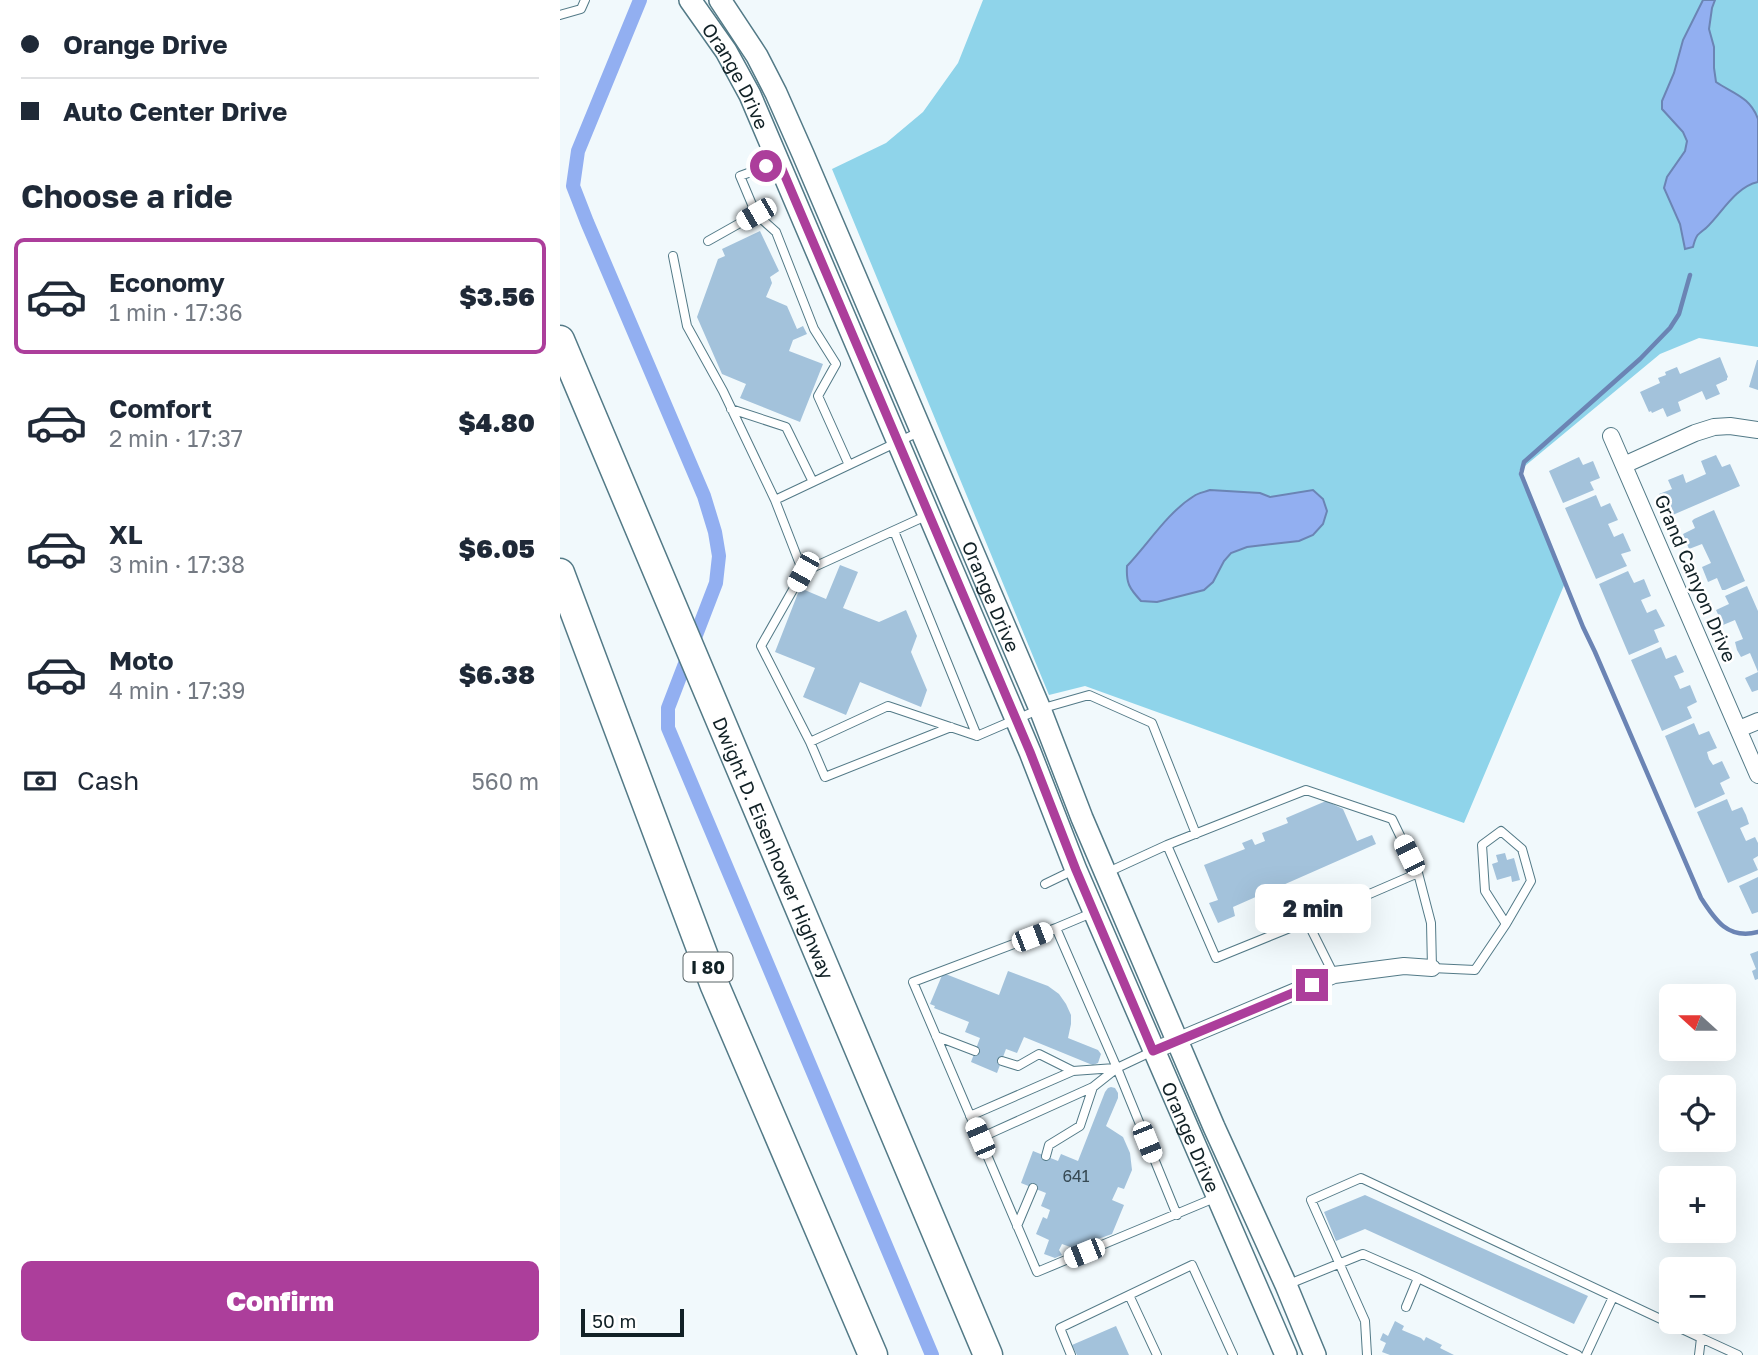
<!DOCTYPE html>
<html lang="en">
<head>
<meta charset="utf-8">
<style>
  body { margin:0; font-family:"Golos Text",sans-serif; background:#f2f2f3; color:#1f2937; height:100vh; display:flex; flex-direction:column; font-size:26px; white-space:nowrap }
  * { box-sizing:border-box; margin:0 }
  p { font-size:23px; color:#747a83 }
  .icon { flex:none; width:38px; height:38px; fill:none; stroke:currentColor; stroke-width:2; stroke-linecap:round; stroke-linejoin:round }
  .map { position:relative; flex:1; overflow:hidden }
  .panel { display:flex; flex-direction:column; background:#fff; width:560px }
  .panel>* { flex:none }
  .guide { display:grid; align-content:center; height:154px; padding:0 21px; background:#fff }
  .needle { width:46px; rotate:291deg }
  .fabs { position:absolute; left:1099px; top:984px; display:grid; gap:14px }
  .fabs a { display:grid; place-items:center; width:77px; height:77px; border-radius:10px; background:#fff; box-shadow:0 7px 28px #0002; font-size:35px }
  .scale { position:absolute; left:21px; bottom:18px; width:103px; box-sizing:border-box; padding-left:7px; border:4px solid #112126; border-top:0; font-size:19px; line-height:24px; white-space:nowrap; color:#112126; -webkit-text-stroke:5px #fff; paint-order:stroke }
  .end { position:absolute; width:32px; height:32px; margin:-16px; border:9px solid #ac3e9b; background:#fff; box-shadow:0 0 0 4px #fff }
  .from { border-radius:50% }
  .bubble { position:absolute; height:49px; border-radius:10px; background:#fff; box-shadow:0 7px 28px #0002; font-size:23px; font-weight:800; line-height:49px; text-align:center }
  .car { position:absolute; width:21px; height:42px; margin:-21px -10px; border-radius:9px; box-shadow:0 0 5px 2px #0007; background:linear-gradient(#fff 24%,#345 0 40%,#fff 0 76%,#345 0 86%,#fff 0) }
  .guide b { display:flex; align-items:center; gap:24px; height:66px; font-size:26px }
  .guide b+b { border-top:2px solid #e0e1e3 }
  .guide i { width:18px; height:18px; background:#1f2937 }
  ul { padding:0; list-style:none }
  li { display:flex; align-items:center; gap:21px; height:116px; margin:0 14px 10px; padding:0 7px; border:4px solid transparent; border-radius:10px }
  li div { flex:1 }
  li b { display:block; font-size:26px }
  li em { font-style:normal; font-weight:800 }
  li.active { border-color:#ac3e9b }
  li>.icon { width:63px; height:63px; stroke-width:1.5 }
  h2 { padding:0 21px; font-size:32px; line-height:84px }
  .pay { display:flex; align-items:center; gap:18px; height:77px; padding:0 21px; font-size:26px }
  .pay p { margin-inline-start:auto }
  .primary-button { display:flex; gap:14px; margin-top:auto; padding:14px 21px }
  .primary-button a { flex:1; height:80px; border-radius:10px; background:#ac3e9b; color:#fff; font-size:28px; font-weight:800; line-height:80px; text-align:center }
  main { display:flex; flex:1; min-height:0 }
  .map>svg:first-child { display:block }
</style>
</head>
<body>
<main>
<section class="panel">
<div class="guide">
<b><i class="from"></i>Orange Drive</b>
<b><i></i>Auto Center Drive</b>
</div>
<h2>Choose a ride</h2>
<ul>
<li class="active"><svg class="icon" aria-label="car" viewBox="0 0 24 24"><path d="M5 17H2v-5l4-1 3-4h7l3 4 3 1v5h-3M9 17h6M6 11h13"/><circle cx="7" cy="17" r="2"/><circle cx="17" cy="17" r="2"/></svg><div><b>Economy</b><p>1 min · 17:36</p></div><em>$3.56</em></li>
<li><svg class="icon" aria-label="car" viewBox="0 0 24 24"><path d="M5 17H2v-5l4-1 3-4h7l3 4 3 1v5h-3M9 17h6M6 11h13"/><circle cx="7" cy="17" r="2"/><circle cx="17" cy="17" r="2"/></svg><div><b>Comfort</b><p>2 min · 17:37</p></div><em>$4.80</em></li>
<li><svg class="icon" aria-label="car" viewBox="0 0 24 24"><path d="M5 17H2v-5l4-1 3-4h7l3 4 3 1v5h-3M9 17h6M6 11h13"/><circle cx="7" cy="17" r="2"/><circle cx="17" cy="17" r="2"/></svg><div><b>XL</b><p>3 min · 17:38</p></div><em>$6.05</em></li>
<li><svg class="icon" aria-label="car" viewBox="0 0 24 24"><path d="M5 17H2v-5l4-1 3-4h7l3 4 3 1v5h-3M9 17h6M6 11h13"/><circle cx="7" cy="17" r="2"/><circle cx="17" cy="17" r="2"/></svg><div><b>Moto</b><p>4 min · 17:39</p></div><em>$6.38</em></li>
</ul>
<div class="pay"><svg class="icon" aria-label="cash" viewBox="0 0 24 24"><path d="M3 7h18v10H3z"/><circle cx="12" cy="12" r="2"/></svg>Cash<p>560 m</p></div>
<div class="primary-button"><a>Confirm</a></div>
</section>
<div class="map">
<svg width="1198" height="1355" viewBox="0 0 1198 1355">
  <rect width="100%" height="100%" fill="#f1f9fc"/>
  <path fill="#8fd4ea" d="M 423,0 L 1198,0 L 1198,347 L 1139,338 L 1100,354 L 959,471 L 1005,583 L 904,823 L 525,686 L 489,695 L 272,169 L 326,143 L 363,112 L 398,63 Z"/>
  <path fill="#92aff1" stroke="#6b84b4" stroke-width="2" d="M 1143,0 L 1155,0 L 1152,8 L 1149,29 L 1154,47 L 1154,68 L 1156,82 C 1174,94 1190,97 1198,119 L 1198,182 C 1175,187 1162,213 1146,228 C 1145,229 1138,234 1137,236 C 1135,239 1134,243 1133,247 L 1125,249 L 1120,224 L 1104,188 L 1107,177 L 1125,151 L 1127,141 L 1123,132 L 1102,109 L 1102,101 L 1114,73 L 1123,40 Z
    M 650,490 L 700,493 L 710,497 L 753,490 L 763,499 L 767,511 L 763,524 L 753,535 L 739,541 L 687,547 L 671,553 L 664,561 L 653,582 L 644,590 L 597,602 L 581,601 C 569,588 566,583 567,566 C 588,544 608,512 634,496 C 638,493 645,492 650,490 Z"/>
  <g fill="none" stroke-linecap="round" stroke-linejoin="round">
    <path stroke="#6b84b4" stroke-width="4.5" d="M 1130,275 L 1119,314 L 1110,328 L 1080,359 L 964,462 L 961,474 L 1023,627 L 1035,652 L 1141,898 C 1155,920 1168,940 1198,932"/>
    <path stroke="#92aff1" stroke-width="14" d="M 80,0 L 18,151 L 13,186 L 27,222 L 144,496 L 155,532 L 159,556 L 156,583 L 108,708 L 108,728 L 372,1355"/>
  </g>
  <path fill="#a3c2db" d="M 200,231 L 219,271 L 210,277 L 212,283 L 206,297 L 227,306 L 237,329 L 243,326 L 247,334 L 233,340 L 229,351 L 263,364 L 240,422 L 180,398 L 186,384 L 162,374 L 137,317 L 158,259 L 165,256 L 162,249 Z
    M 1160,357 L 1168,377 L 1167,378 L 1167,380 L 1156,385 L 1160,394 L 1146,400 L 1142,391 L 1129,397 L 1118,402 L 1121,411 L 1107,417 L 1103,408 L 1092,413 L 1091,411 L 1089,412 L 1080,392 L 1100,383 L 1098,378 L 1106,375 L 1105,372 L 1117,367 L 1120,374 Z
    M 1197,360 L 1198,360 L 1198,390 L 1189,387 Z
    M 1156,455 L 1162,467 L 1170,464 L 1180,486 L 1108,517 L 1099,494 L 1112,489 L 1108,480 L 1123,474 L 1126,483 L 1146,474 L 1141,461 Z
    M 1019,457 L 1023,465 L 1033,461 L 1040,478 L 1030,482 L 1034,490 L 1003,503 L 989,471 Z
    M 1036,495 L 1041,507 L 1050,503 L 1058,520 L 1048,524 L 1054,537 L 1063,533 L 1071,551 L 1061,554 L 1067,566 L 1036,579 L 1005,508 Z
    M 1154,510 L 1185,581 L 1165,590 L 1162,590 L 1157,578 L 1148,582 L 1142,567 L 1151,563 L 1142,544 L 1129,549 L 1123,534 L 1135,528 L 1132,521 L 1134,519 Z
    M 280,565 L 298,572 L 283,608 L 319,622 L 346,610 L 357,636 L 351,652 L 367,690 L 361,707 L 300,682 L 286,715 L 243,697 L 255,668 L 215,652 L 240,588 L 266,599 Z
    M 1068,571 L 1074,583 L 1084,579 L 1091,596 L 1081,600 L 1087,613 L 1096,609 L 1105,626 L 1094,630 L 1099,642 L 1069,655 L 1039,584 Z
    M 1187,586 L 1198,611 L 1198,672 L 1190,653 L 1181,657 L 1177,650 L 1175,642 L 1183,639 L 1175,620 L 1163,625 L 1156,610 L 1169,604 L 1165,596 Z
    M 1101,647 L 1106,659 L 1116,655 L 1124,672 L 1114,676 L 1117,682 L 1120,689 L 1130,685 L 1137,702 L 1127,707 L 1132,718 L 1102,731 L 1071,660 Z
    M 1198,672 L 1198,690 L 1192,692 L 1185,678 Z
    M 1134,723 L 1139,735 L 1149,731 L 1157,748 L 1147,752 L 1149,759 L 1153,765 L 1162,761 L 1170,778 L 1160,783 L 1165,794 L 1135,808 L 1105,736 Z
    M 1167,799 L 1172,811 L 1182,807 L 1186,815 L 1189,824 L 1180,828 L 1186,841 L 1195,837 L 1198,843 L 1198,856 L 1193,859 L 1198,870 L 1168,883 L 1137,812 Z
    M 766,801 L 783,809 L 797,841 L 812,835 L 816,844 L 673,907 L 675,916 L 658,923 L 649,903 L 658,900 L 644,865 L 685,849 L 682,843 L 692,839 L 695,845 L 705,841 L 702,833 L 728,823 L 726,818 Z
    M 945,853 L 947,860 L 954,858 L 960,880 L 952,882 L 951,876 L 937,880 L 932,864 L 938,862 L 936,855 Z
    M 1198,877 L 1198,912 L 1192,914 L 1179,886 Z
    M 1198,951 L 1198,979 L 1195,980 L 1192,971 L 1196,969 L 1190,954 Z
    M 448,971 L 488,986 L 499,994 L 506,1004 L 511,1015 L 511,1024 L 508,1038 L 538,1050 L 541,1054 L 538,1063 L 533,1065 L 530,1064 L 464,1037 L 457,1053 L 446,1049 L 437,1073 L 411,1062 L 420,1038 L 405,1032 L 409,1022 L 374,1008 L 375,1006 L 370,1004 L 383,973 L 439,995 Z
    M 551,1087 L 555,1088 L 558,1093 L 558,1098 L 546,1126 L 563,1137 L 570,1153 L 572,1170 L 564,1189 L 558,1187 L 552,1200 L 564,1205 L 552,1234 L 513,1248 L 502,1244 L 499,1250 L 502,1255 L 495,1258 L 484,1254 L 489,1240 L 476,1234 L 483,1217 L 487,1219 L 490,1210 L 481,1206 L 486,1193 L 461,1183 L 473,1151 L 498,1161 L 501,1154 L 518,1161 L 545,1092 L 548,1088 Z
    M 805,1195 L 1028,1296 L 1014,1324 L 805,1229 L 776,1241 L 764,1212 Z
    M 835,1321 L 844,1326 L 842,1330 L 861,1338 L 864,1341 L 866,1337 L 882,1345 L 880,1348 L 894,1355 L 830,1355 L 822,1352 L 826,1343 L 820,1340 L 823,1333 L 828,1336 Z
    M 556,1326 L 569,1355 L 517,1355 L 512,1345 Z"/>
  <g fill="none" stroke-linecap="round" stroke-linejoin="round">
    <defs>
      <path id="lane" d="M 0,15 L 21,9 L 25,0
        M 148,241 L 196,214 L 180,176 L 218,162
        M 113,256 L 127,326 L 163,391 L 215,500 L 289,465 L 258,396 L 276,364 L 254,329 L 216,232 L 196,214
        M 171,409 L 226,427 L 253,482
        M 289,465 L 361,431
        M 215,500 L 243,572 L 368,515
        M 334,531 L 417,736
        M 243,572 L 201,646 L 250,742 L 328,706 L 417,736 L 480,709 L 529,695 L 592,723 L 636,834
        M 250,742 L 265,777 L 391,727
        M 546,873 L 607,845
        M 858,873 L 871,923 L 872,968 L 915,970 L 946,924 L 925,891 L 922,845 L 941,831 L 962,849 L 971,881 L 946,924
        M 485,884 L 514,870
        M 534,912 L 496,928 L 557,1068 L 617,1215
        M 747,921 L 858,873 L 832,819 L 746,790 L 607,845 L 656,958 L 747,921 L 774,975
        M 496,928 L 353,982 L 477,1272 L 657,1197
        M 376,1036 L 415,1051
        M 442,1061 L 458,1066 L 479,1054 L 513,1071
        M 410,1116 L 513,1071 L 555,1068
        M 420,1138 L 533,1087 L 557,1068 L 593,1051
        M 486,1156 L 489,1145 L 520,1126 L 533,1087
        M 457,1226 L 473,1188
        M 729,1284 L 803,1254 L 858,1278
        M 569,1295 L 597,1355
        M 846,1307 L 858,1278 L 1018,1355
        M 1141,1338 L 1178,1355
        M 511,1355 L 500,1328 L 632,1265 L 673,1355
        M 807,1355 L 805,1321 L 751,1200 L 801,1178 L 1141,1338 L 1139,1355
        M 1026,1355 L 1053,1297"/>
      <path id="street" d="M 1051,436 L 1198,775
        M 1064,465 L 1135,433 L 1154,427 L 1170,426 L 1198,430
        M 1179,729 L 1198,721
        M 593,1051 L 774,975 L 844,966 L 872,968"/>
      <g id="secondary">
        <path id="s1" d="M 130,0 L 166,51 L 190,95 L 470,752 L 516,870 L 726,1355"/>
        <path id="s2" d="M 160,0 L 197,56 L 216,93 L 243,154 L 480,709 L 522,818 L 654,1127 L 726,1285 L 755,1355"/>
      </g>
      <g id="highway">
        <path id="s3" d="M 0,340 L 428,1355"/>
        <path d="M 0,573 L 155,986 L 313,1355"/>
      </g>
    </defs>
    <use href="#lane" stroke="#537a87" stroke-width="10"/>
    <use href="#street" stroke="#537a87" stroke-width="18"/>
    <use href="#secondary" stroke="#537a87" stroke-width="24"/>
    <use href="#highway" stroke="#537a87" stroke-width="31"/>
    <use href="#lane" stroke="#fff" stroke-width="8"/>
    <use href="#street" stroke="#fff" stroke-width="16"/>
    <use href="#secondary" stroke="#fff" stroke-width="21"/>
    <use href="#highway" stroke="#fff" stroke-width="28"/>
  </g>
  <g fill="none" stroke-linecap="round" stroke-linejoin="round">
    <path stroke="#ac3e9b" stroke-width="9" d="M 206,166 L 219,162 L 470,752 L 516,870 L 593,1051 L 752,985"/>
  </g>
  <g text-anchor="middle" dominant-baseline="central" stroke-width="5" stroke-linejoin="round" paint-order="stroke">
    <g font-size="16" fill="#364953">
      <text x="516" y="1176">641</text>
    </g>
    <rect fill="#fff" stroke="#586467" stroke-width="2" x="123.5" y="952.5" width="49" height="29" rx="5"/>
    <g font-size="18" font-weight="bold" fill="#112126">
      <text x="148" y="967">I 80</text>
    </g>
    <g font-size="19" fill="#112126" stroke="#fff">
      <text stroke="none"><textPath href="#s1" startOffset="89">Orange Drive</textPath></text>
      <text transform="translate(1136 578) rotate(67)">Grand Canyon Drive</text>
      <text stroke="none"><textPath href="#s2" startOffset="656">Orange Drive</textPath></text>
      <text stroke="none"><textPath href="#s3" startOffset="551">Dwight D. Eisenhower Highway</textPath></text>
      <text stroke="none"><textPath href="#s1" startOffset="1244">Orange Drive</textPath></text>
    </g>
  </g>
</svg>
<div class="fabs">
<a><svg class="needle" viewBox="-14 -14 28 28"><path d="M0-13l5 13h-10z" fill="#e53935"/><path d="M0 13l5-13h-10z" fill="#747a83"/></svg></a>
<a><svg class="icon" aria-label="locate" viewBox="0 0 24 24"><circle cx="12" cy="12" r="6"/><path d="M12 2v4M12 18v4M2 12h4M18 12h4"/></svg></a>
<a>+</a>
<a>−</a>
</div>
<div class="scale">50 m</div>
<i class="end from" style="left:206px;top:166px"></i>
<i class="end" style="left:752px;top:985px"></i>
<div class="bubble" style="left:695px;top:884px;width:116px">2 min</div>
<i class="car" style="left:196px;top:214px;rotate:240deg"></i>
<i class="car" style="left:243px;top:572px;rotate:209deg"></i>
<i class="car" style="left:849px;top:855px;rotate:334deg"></i>
<i class="car" style="left:472px;top:937px;rotate:69deg"></i>
<i class="car" style="left:420px;top:1138px;rotate:337deg"></i>
<i class="car" style="left:587px;top:1142px;rotate:158deg"></i>
<i class="car" style="left:524px;top:1253px;rotate:248deg"></i>
</div>
</main>
</body>
</html>
